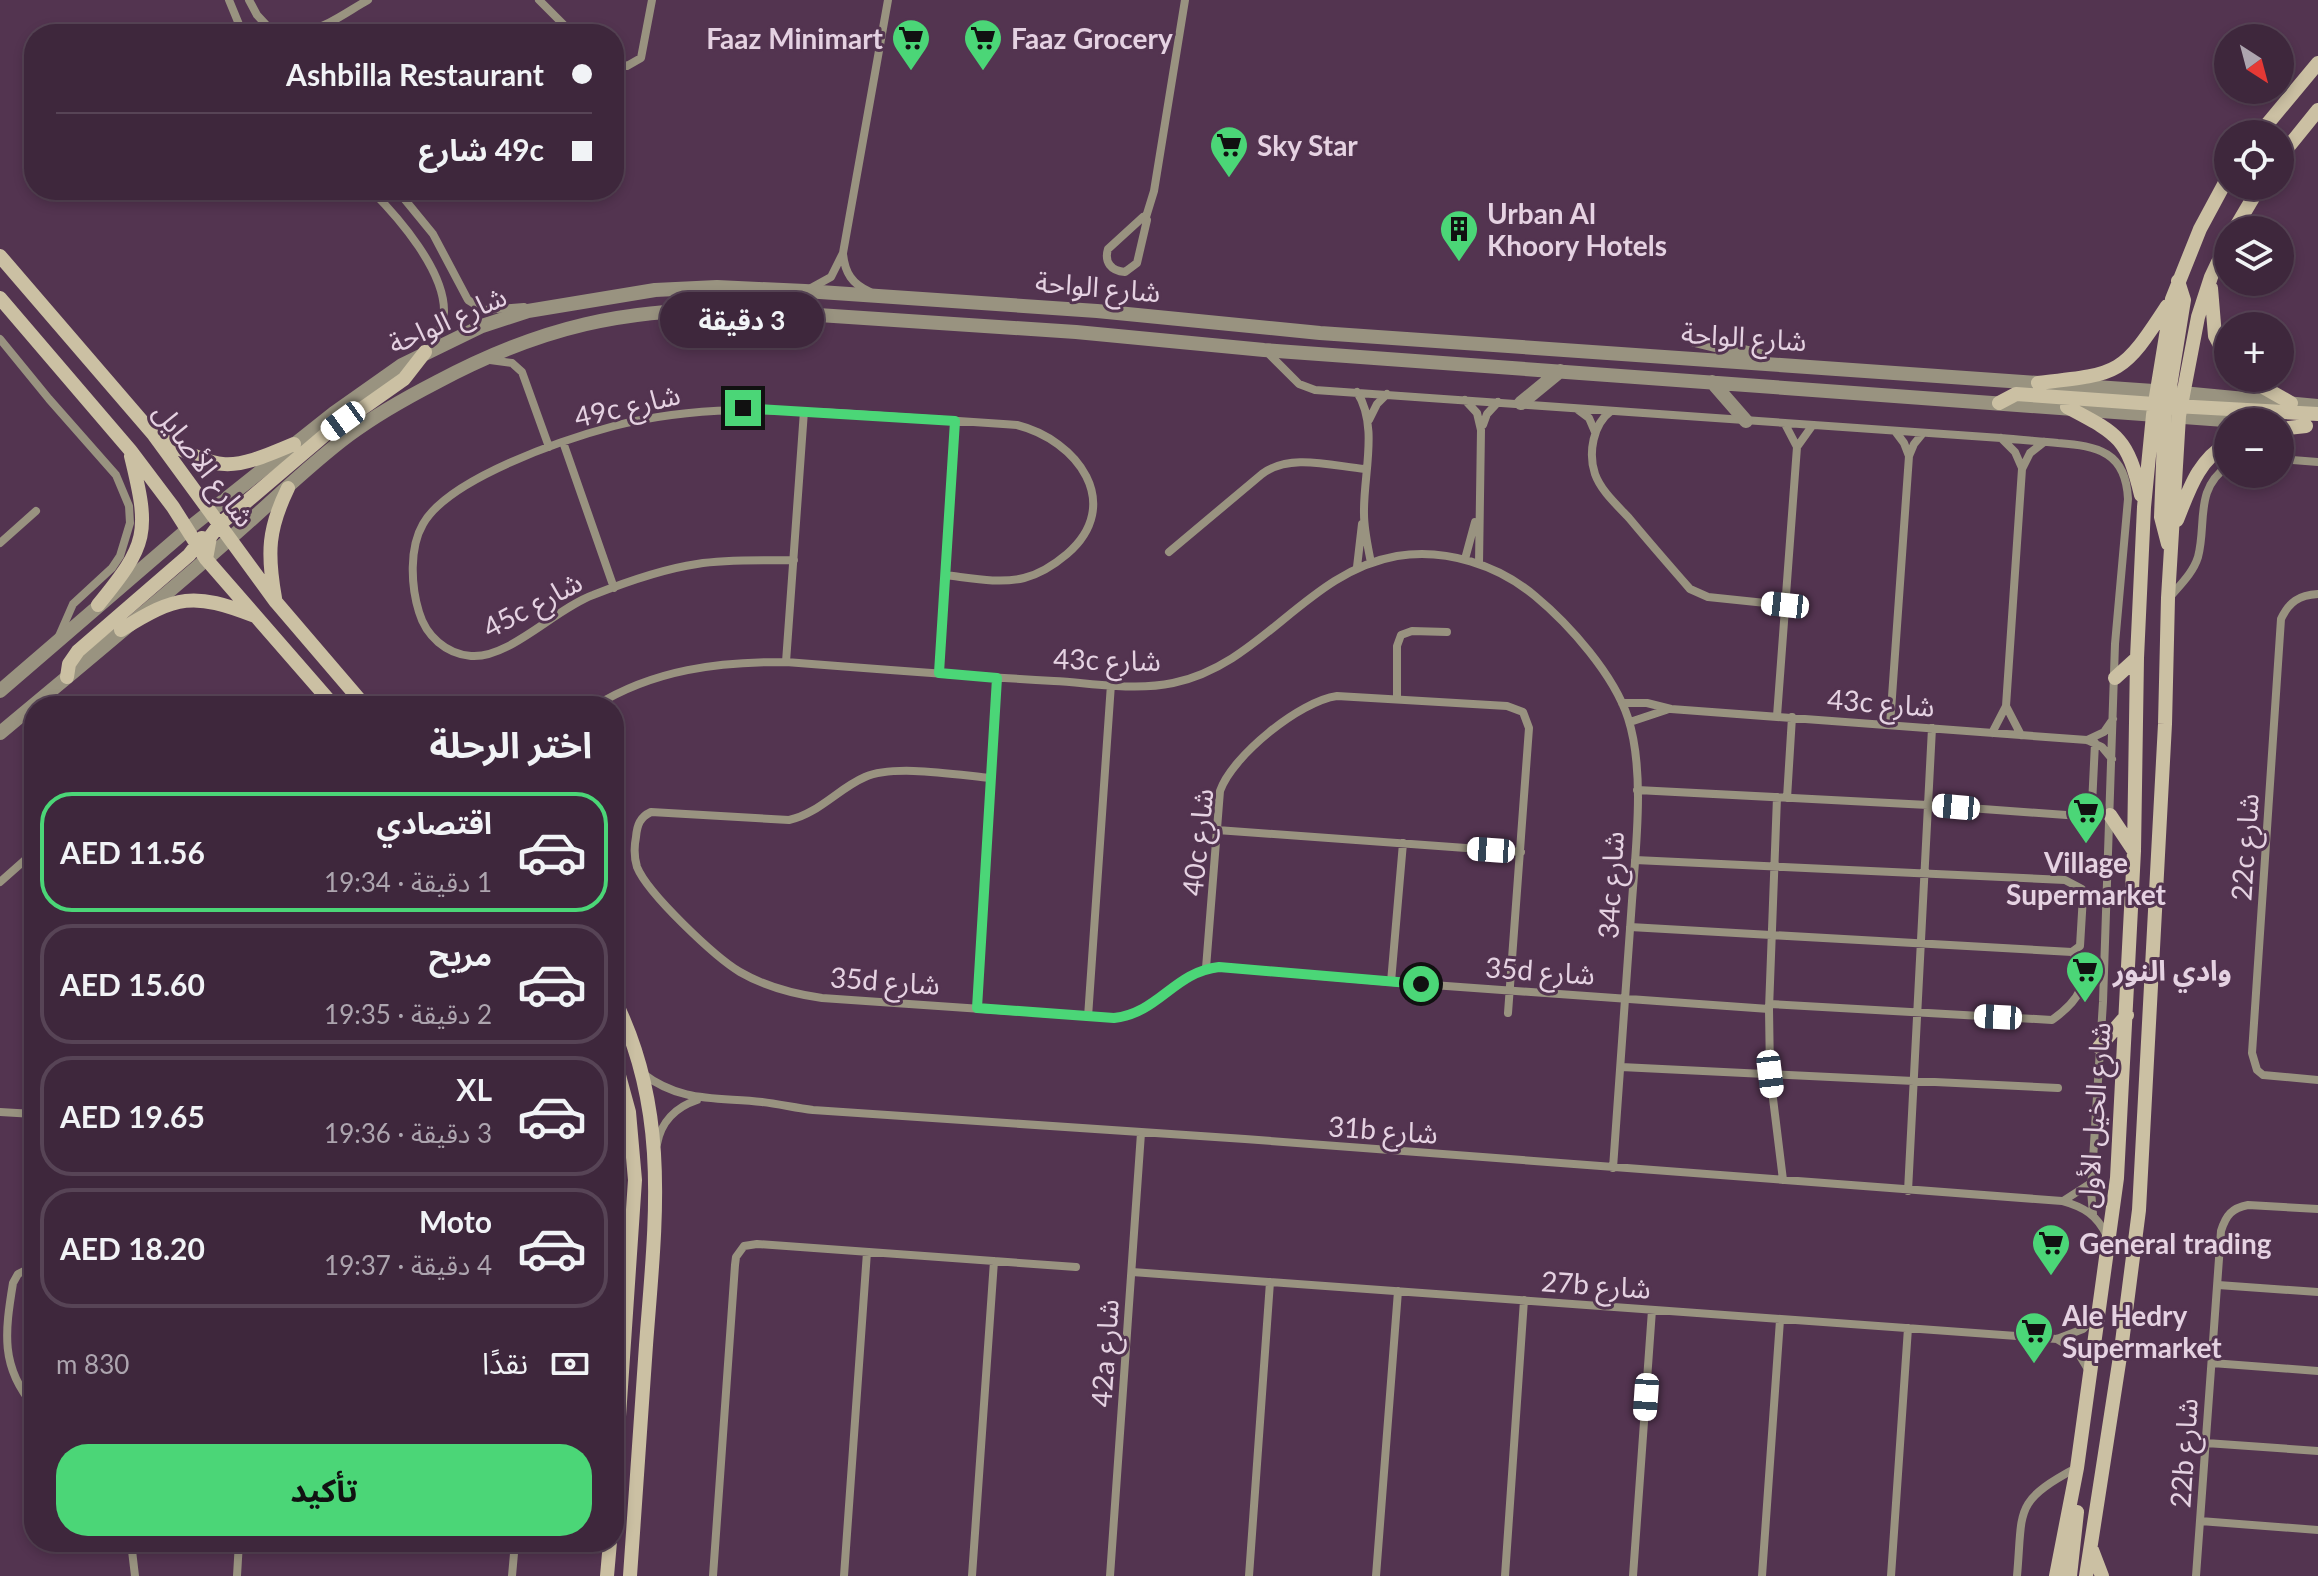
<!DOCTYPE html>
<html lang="ar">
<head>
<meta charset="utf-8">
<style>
  body { margin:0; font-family:Lato,"Noto Sans Arabic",sans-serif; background:#493347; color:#f1f3f6; direction:rtl; height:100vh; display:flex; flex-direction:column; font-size:30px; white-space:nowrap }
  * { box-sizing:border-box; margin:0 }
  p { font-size:26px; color:#ada5af }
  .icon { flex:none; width:44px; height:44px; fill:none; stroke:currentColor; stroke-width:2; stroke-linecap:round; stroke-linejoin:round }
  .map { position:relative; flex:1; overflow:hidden; direction:ltr }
  .side { position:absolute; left:24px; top:696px; width:600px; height:856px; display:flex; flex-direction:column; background:#3e273c; border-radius:32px; box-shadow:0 4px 12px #0003,0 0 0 2px #574456; direction:rtl }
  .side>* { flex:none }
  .top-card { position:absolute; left:24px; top:24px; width:600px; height:176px; border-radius:32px; box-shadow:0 4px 12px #0003,0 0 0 2px #574456; direction:rtl; display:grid; align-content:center; height:176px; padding:0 32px; background:#3e273c }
  .needle { width:52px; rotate:144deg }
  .tools { position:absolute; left:2214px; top:24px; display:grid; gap:16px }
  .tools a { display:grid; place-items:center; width:80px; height:80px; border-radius:50%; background:#3e273c; box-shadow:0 4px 12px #0003,0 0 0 2px #574456; font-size:40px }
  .end { position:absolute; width:36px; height:36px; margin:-18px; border:10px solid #4bd677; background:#111; box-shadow:0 0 0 4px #111 }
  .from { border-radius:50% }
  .bubble { position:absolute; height:56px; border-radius:28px; background:#3e273c; box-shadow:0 4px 12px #0003,0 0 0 2px #574456; font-size:26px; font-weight:700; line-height:56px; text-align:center; direction:rtl }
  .car { position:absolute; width:24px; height:48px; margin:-24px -12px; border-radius:10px; box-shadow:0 0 6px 2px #0007; background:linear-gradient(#fff 24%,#345 0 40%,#fff 0 76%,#345 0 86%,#fff 0) }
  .top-card b { display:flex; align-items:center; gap:28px; height:76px; font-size:30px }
  .top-card b+b { border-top:2px solid #574456 }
  .top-card i { width:20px; height:20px; background:#f1f3f6 }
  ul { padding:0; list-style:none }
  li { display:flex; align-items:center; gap:24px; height:120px; margin:0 16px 12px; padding:0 16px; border:4px solid #574456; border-radius:32px }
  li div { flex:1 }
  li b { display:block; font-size:30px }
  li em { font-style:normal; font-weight:700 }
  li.current { border-color:#4bd677 }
  li>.icon { width:72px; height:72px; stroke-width:1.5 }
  h2 { padding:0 32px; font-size:36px; line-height:96px }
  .pay { display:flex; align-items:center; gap:20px; height:88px; padding:0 32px; font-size:30px }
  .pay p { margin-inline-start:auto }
  .primary-button { display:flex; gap:16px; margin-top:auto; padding:16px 32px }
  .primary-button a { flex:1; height:92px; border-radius:32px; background:#4bd677; color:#111; font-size:32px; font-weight:700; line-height:92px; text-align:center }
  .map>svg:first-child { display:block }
</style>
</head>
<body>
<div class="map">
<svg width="2318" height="1576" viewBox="0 0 2318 1576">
  <rect width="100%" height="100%" fill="#533450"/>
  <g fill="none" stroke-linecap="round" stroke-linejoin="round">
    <path stroke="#999380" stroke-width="8" d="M 229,0 L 243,34
      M 249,0 L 257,15 L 270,29
      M 539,0 L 573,34
      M 255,34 C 270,25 287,33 305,31 C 328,27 348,11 368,0
      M 614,62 L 627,66 L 641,58 L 652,0
      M 371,190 C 399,218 445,271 444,312 C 443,326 437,336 432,348
      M 397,190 L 433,234 L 468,300 L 484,310 L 524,307
      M 1143,217 L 1147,220 L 1137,263 L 1125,272 C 1111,271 1104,262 1108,249 Z
      M 1146,217 L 1154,191 L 1185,0
      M 843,254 C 845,273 852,284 870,292
      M 811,288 L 831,277 L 843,253 L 888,0
      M 0,339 L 49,399 L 116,475 L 129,506 L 130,523 L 120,556 L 112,568 L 73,604 L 59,636
      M 1267,352 L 1299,384 L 1315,390 L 2001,438 C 2020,440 2039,441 2058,443 C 2098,446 2126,452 2128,499 L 2115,644 L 2103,1002 L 2091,1191 L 2093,1214
      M 490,360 L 512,363 L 522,372 L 549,447
      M 1357,392 C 1379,426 1363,475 1364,514 C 1364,530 1368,547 1371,563
      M 1465,400 L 1477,413 L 1481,430 L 1479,564
      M 1577,409 L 1589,418 L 1595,432
      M 1611,411 C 1593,424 1588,453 1595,474 C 1601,491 1617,505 1629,518 C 1649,542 1669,565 1690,589 L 1708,597 L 1785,605
      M 1369,420 L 1377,404 L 1387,394
      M 1785,424 L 1797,447
      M 1483,425 L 1487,414 L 1498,402
      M 1895,431 L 1904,443 L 1909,456
      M 2001,438 L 2015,452 L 2022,468
      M 563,442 L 614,588
      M 2280,459 L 2318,462
      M 0,543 L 36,511
      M 1169,552 L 1262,474 C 1290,453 1332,466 1365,469
      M 1465,559 L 1475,522
      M 794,560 C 762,561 729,559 697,564 C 662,569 626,582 593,595 C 555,609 509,659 471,656 C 446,654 426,636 419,612 C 411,586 409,548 423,524 C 449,478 565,439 614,426 C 696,405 771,409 854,414 C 909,418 963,421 1017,425 C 1077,440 1125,504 1067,554 C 1054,565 1040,574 1024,578 C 999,584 971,578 945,575
      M 1357,567 L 1362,524
      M 2318,594 C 2299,595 2289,602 2281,619 L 2252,1053 L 2257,1070 L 2263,1075 L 2318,1080
      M 2169,598 C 2180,585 2193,573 2198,557 C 2207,523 2194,489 2228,466
      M 786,662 L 804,411
      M 939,673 L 955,421
      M 1397,699 L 1397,646 L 1401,635 L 1412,631 L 1447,632
      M 1622,703 L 1647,703 L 1671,709 L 2087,740 L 2102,747 L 2112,759
      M 595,706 C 655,669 718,662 786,662 C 875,669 964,676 1054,681 C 1092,683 1135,691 1173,683 C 1262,665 1306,572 1397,556 C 1446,548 1498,565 1535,596 C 1570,625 1614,675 1628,718 C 1645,770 1636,846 1632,901 C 1626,990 1620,1079 1613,1168
      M 2006,706 L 2021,735
      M 1777,716 L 1797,447 L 1812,426
      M 1630,722 L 1666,710
      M 1890,725 L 1909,456 L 1914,444 L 1923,433
      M 1992,733 L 2006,706 L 2022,469 L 2030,453 L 2044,442
      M 2087,740 L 2104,732 L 2113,719
      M 991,778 C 958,775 894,764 865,777 C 839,788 818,814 789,820 L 651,812 C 640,817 637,825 636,837 C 634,847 634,857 637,867 C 648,894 715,957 740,972 C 766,987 793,994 822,998 L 1114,1018 C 1160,1013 1173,972 1219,967 L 1391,982 L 1769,1009
      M 1637,790 L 1928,805 L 2080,816 L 2092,805 L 2095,743
      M 1777,797 L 1769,1009 L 1770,1074 L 1783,1180
      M 1787,798 L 1792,717
      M 1217,830 L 1521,852
      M 0,882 L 34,852
      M 1630,927 L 2072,952 L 2080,946 L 2083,896 L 2082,889 L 2065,880 L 1635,860
      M 1206,968 L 1220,791 C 1232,756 1300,701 1337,696 L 1507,706 L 1523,712 L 1529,728 L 1508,1013
      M 1391,982 L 1403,843
      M 1770,1004 L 2052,1020 C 2076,1003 2097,978 2072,952
      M 977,1008 L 997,678
      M 1088,1017 L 1111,684
      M 1621,1067 L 2058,1088
      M 642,1073 C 681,1103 716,1097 762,1102 C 779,1104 796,1108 813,1110 L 1245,1139 L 2062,1201 C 2084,1207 2097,1215 2107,1236
      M 0,1112 L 34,1114
      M 657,1144 C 661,1122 676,1107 697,1100
      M 1908,1191 L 1932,728
      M 2063,1201 L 2091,1183
      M 34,1266 L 18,1274 L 13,1283 C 5,1332 0,1367 34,1406
      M 1132,1272 L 2057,1339 L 2083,1329 L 2096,1315
      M 2218,1285 L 2318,1292
      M 2057,1339 L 2077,1351 L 2089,1371
      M 2212,1363 L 2318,1371
      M 2206,1443 L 2318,1451
      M 2200,1521 L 2318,1530
      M 131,1542 L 135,1576
      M 237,1576 L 239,1542
      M 512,1576 L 515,1542
      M 713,1576 L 735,1265 L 736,1257 L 744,1246 L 757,1244 L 1076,1267
      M 844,1576 L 867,1252
      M 972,1576 L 994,1261
      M 1110,1576 L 1141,1133
      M 1249,1576 L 1270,1282
      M 1376,1576 L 1398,1291
      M 1505,1576 L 1524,1300
      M 1633,1576 L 1652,1310
      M 1762,1576 L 1780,1320
      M 1891,1576 L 1908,1328
      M 2017,1576 C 2023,1509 2013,1502 2076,1468
      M 2196,1576 L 2221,1231 C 2226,1215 2232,1208 2248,1205 L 2318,1209"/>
    <path stroke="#999380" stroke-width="14" d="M 1695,340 L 1760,356
      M 1712,382 L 1746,421
      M 1521,403 L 1560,371
      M 0,691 L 188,529 L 334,413 L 402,365 L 482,326 L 528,311 L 655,290 L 717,287 L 805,291 L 1097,311 L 1320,333 L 2182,393 L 2318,406
      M 0,733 C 76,670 152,607 226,542 C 267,507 306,467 349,435 C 377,414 406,398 437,382 C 540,327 627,307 744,310 L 1076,332 L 1264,350 L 2252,422"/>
    <path stroke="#cbc0a3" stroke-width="14" d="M 2259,134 L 2318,63
      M 2280,157 L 2318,110
      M 2234,230 L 2260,186
      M 0,256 L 154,435 L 276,602 L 365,706
      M 2211,288 L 2215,336 L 2228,360
      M 0,298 L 130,450 L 173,507 L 206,559 L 334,706
      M 2247,378 L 2291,403
      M 2038,383 C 2120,374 2122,375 2167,306
      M 2158,396 L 2165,411 L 2161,517 L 2168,544
      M 1999,403 L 2016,394 L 2154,404 L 2182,393
      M 2175,406 L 2318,414
      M 2067,407 C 2118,434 2127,437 2141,495
      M 2170,408 L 2169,393 L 2184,300 L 2178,281
      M 2280,429 L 2306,426
      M 158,437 C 221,472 228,472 294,444
      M 2177,520 C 2189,490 2198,460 2228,443
      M 206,559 L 210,537 L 219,525 L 326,434 L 404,379 L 425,352
      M 275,598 C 267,553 268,529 288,488
      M 98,605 C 148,544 150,533 131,456
      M 121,630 C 177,595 193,592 255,616
      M 67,677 L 69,664 L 78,651 L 189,555 L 202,538
      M 2115,678 L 2137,658
      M 2110,815 L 2134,851
      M 614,999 C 671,1112 655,1224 646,1345 C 641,1422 635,1499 630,1576
      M 2099,1047 L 2127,1015
      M 614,1057 L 629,1112 L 635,1180 L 614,1490
      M 2092,1550 L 2102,1576
      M 607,1576 L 610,1542
      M 2056,1576 L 2077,1468 L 2117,1178 L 2134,851 L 2137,658 L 2144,507 L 2153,415 L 2172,299 L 2200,229 L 2228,177
      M 2070,1576 L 2077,1512
      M 2086,1576 L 2121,1350 L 2139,1210 L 2165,724 L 2168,598 L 2179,416 L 2198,317 L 2211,277 L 2228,241"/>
  </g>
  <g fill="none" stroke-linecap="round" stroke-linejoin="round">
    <path stroke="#4bd677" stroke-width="10" d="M 743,408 L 955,421 L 939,673 L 997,678 L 977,1008 L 1114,1018 C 1159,1013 1174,972 1219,967 L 1421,984"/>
  </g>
  <defs>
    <symbol id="supermarket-pin" viewBox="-11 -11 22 30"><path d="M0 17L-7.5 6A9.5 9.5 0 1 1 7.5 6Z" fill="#4bd677" stroke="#533450"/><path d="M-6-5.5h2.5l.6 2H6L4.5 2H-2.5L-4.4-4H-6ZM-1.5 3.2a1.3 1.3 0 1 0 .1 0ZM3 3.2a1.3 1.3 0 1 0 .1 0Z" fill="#111"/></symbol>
    <symbol id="building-pin" viewBox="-11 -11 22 30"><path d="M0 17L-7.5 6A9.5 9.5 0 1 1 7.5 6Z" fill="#4bd677" stroke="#533450"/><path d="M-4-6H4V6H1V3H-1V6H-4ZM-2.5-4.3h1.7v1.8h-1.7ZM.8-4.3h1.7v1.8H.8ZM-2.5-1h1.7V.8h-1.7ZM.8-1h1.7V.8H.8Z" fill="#111"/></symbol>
  </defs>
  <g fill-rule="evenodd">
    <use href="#supermarket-pin" x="889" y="16" width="44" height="60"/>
    <use href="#supermarket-pin" x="961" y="16" width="44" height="60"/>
    <use href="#supermarket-pin" x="1207" y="123" width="44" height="60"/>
    <use href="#building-pin" x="1437" y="207" width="44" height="60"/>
    <use href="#supermarket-pin" x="2064" y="789" width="44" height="60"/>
    <use href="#supermarket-pin" x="2063" y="948" width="44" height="60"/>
    <use href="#supermarket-pin" x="2029" y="1221" width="44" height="60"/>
    <use href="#supermarket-pin" x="2012" y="1309" width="44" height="60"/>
  </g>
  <g text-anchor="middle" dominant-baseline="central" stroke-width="6" stroke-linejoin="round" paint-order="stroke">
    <g font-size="28" font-weight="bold" fill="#e5d2e2" stroke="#533450" text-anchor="start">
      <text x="883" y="38" text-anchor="end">Faaz Minimart</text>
      <text x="1011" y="38">Faaz Grocery</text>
      <text x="1257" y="145">Sky Star</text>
      <text x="1487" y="213">Urban Al<tspan x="1487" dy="32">Khoory Hotels</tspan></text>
      <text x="2086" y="862" text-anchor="middle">Village<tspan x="2086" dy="32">Supermarket</tspan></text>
      <text x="2113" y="970">وادي النور</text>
      <text x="2079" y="1243">General trading</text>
      <text x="2062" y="1315">Ale Hedry<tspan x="2062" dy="32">Supermarket</tspan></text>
    </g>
    <g font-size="28" fill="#e5d2e2" stroke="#533450">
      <text transform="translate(1098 286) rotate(5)">شارع الواحة</text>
      <text transform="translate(447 319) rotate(-24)">شارع الواحة</text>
      <text transform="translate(1744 336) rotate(4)">شارع الواحة</text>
      <text transform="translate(627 405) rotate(-13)">49c شارع</text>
      <text transform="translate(205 464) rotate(53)">شارع الأصايل</text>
      <text transform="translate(532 604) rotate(-28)">45c شارع</text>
      <text transform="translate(1107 659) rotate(1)">43c شارع</text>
      <text transform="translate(1881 702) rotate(4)">43c شارع</text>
      <text transform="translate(1197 842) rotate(-84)">40c شارع</text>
      <text transform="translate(2244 847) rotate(-86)">22c شارع</text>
      <text transform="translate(1610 885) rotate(-87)">34c شارع</text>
      <text transform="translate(1540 970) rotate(4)">35d شارع</text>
      <text transform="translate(885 980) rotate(4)">35d شارع</text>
      <text transform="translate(2093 1115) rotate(-86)">شارع الخيل الأول</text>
      <text transform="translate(1383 1129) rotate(4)">31b شارع</text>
      <text transform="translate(1596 1284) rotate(4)">27b شارع</text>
      <text transform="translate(1104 1353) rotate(-86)">42a شارع</text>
      <text transform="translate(2183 1453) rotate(-86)">22b شارع</text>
    </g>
  </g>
</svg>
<div class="tools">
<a><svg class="needle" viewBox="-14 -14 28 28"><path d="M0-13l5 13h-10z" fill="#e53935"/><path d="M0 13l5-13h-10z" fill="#ada5af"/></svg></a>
<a><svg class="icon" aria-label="locate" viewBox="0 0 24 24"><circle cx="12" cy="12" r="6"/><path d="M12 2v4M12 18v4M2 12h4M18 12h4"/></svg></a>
<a><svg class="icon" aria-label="layers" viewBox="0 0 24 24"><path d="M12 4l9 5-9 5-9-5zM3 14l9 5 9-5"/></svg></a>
<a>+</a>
<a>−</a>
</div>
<i class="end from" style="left:1421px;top:984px"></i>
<i class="end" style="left:743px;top:408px"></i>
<div class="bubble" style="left:660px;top:292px;width:164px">3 دقيقة</div>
<i class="car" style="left:343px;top:421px;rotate:234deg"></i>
<i class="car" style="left:1785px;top:605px;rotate:276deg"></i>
<i class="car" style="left:1956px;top:807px;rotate:275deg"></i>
<i class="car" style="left:1491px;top:850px;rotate:274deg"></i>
<i class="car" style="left:1998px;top:1017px;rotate:273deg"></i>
<i class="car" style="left:1770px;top:1074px;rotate:173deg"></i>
<i class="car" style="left:1646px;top:1397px;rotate:184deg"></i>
<div class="top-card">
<b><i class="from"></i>Ashbilla Restaurant</b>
<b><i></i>49c شارع</b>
</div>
<section class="side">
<h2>اختر الرحلة</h2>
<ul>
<li class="current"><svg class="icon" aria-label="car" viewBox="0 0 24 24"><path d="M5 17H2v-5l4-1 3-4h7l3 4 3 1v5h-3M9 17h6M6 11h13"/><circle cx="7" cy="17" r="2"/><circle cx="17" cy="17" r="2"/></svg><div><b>اقتصادي</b><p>1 دقيقة · 19:34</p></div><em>AED 11.56</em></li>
<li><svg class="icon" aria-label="car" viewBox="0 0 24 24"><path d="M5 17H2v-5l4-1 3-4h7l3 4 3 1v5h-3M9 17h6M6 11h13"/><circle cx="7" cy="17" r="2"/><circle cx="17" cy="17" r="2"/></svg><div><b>مريح</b><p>2 دقيقة · 19:35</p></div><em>AED 15.60</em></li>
<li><svg class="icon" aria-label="car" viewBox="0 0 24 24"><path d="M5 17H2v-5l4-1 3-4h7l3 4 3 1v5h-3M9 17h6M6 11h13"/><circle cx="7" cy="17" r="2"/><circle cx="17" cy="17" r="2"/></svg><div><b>XL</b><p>3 دقيقة · 19:36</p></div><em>AED 19.65</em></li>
<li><svg class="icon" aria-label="car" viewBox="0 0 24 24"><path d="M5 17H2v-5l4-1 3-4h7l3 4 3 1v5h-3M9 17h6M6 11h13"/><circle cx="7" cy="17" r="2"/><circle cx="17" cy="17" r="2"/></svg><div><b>Moto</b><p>4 دقيقة · 19:37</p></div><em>AED 18.20</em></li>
</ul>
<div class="pay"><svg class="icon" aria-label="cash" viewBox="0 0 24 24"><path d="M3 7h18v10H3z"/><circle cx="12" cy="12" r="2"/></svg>نقدًا<p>830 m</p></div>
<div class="primary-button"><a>تأكيد</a></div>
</section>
</div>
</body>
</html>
